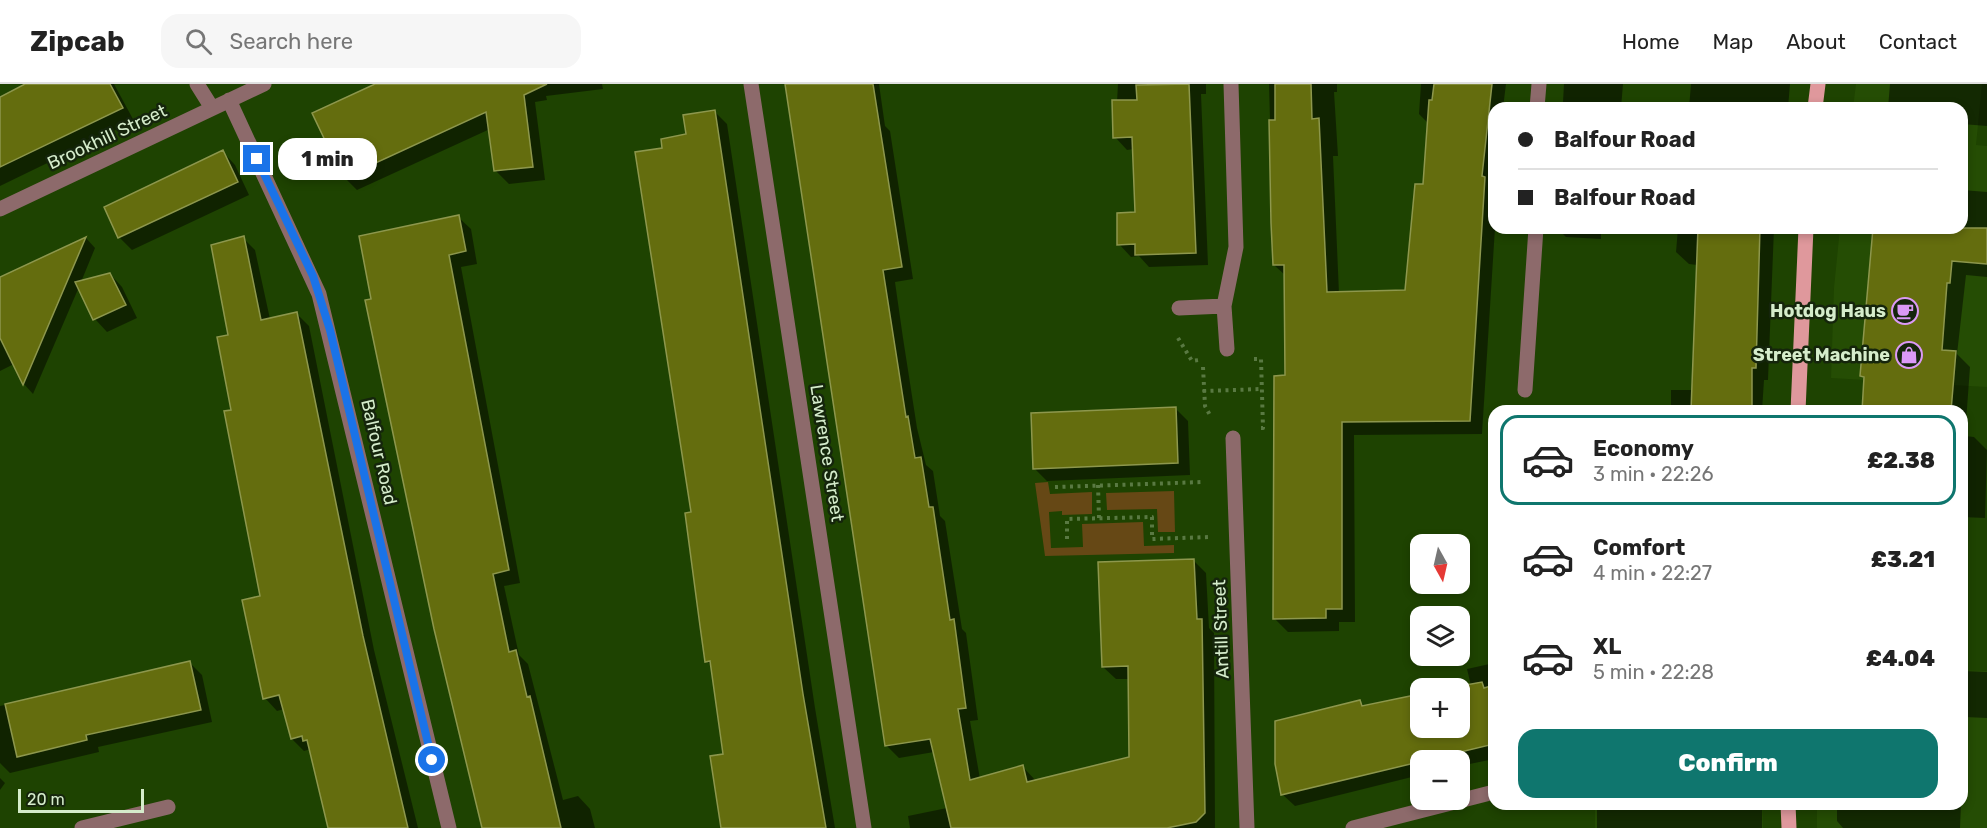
<!DOCTYPE html>
<html lang="en">
<head>
<meta charset="utf-8">
<style>
  body { margin:0; font-family:Rubik,sans-serif; background:#f6f6f6; color:#222; height:100vh; display:flex; flex-direction:column; font-size:22px; white-space:nowrap }
  * { box-sizing:border-box; margin:0 }
  p { font-size:20px; color:#767676 }
  .icon { flex:none; width:33px; height:33px; fill:none; stroke:currentColor; stroke-width:2; stroke-linecap:round; stroke-linejoin:round }
  .map { position:relative; flex:1; overflow:hidden }
  .side { position:absolute; left:1488px; top:321px; width:480px; height:405px; display:flex; flex-direction:column; background:#fff; border-radius:18px; box-shadow:0 3px 9px #0003 }
  .side>* { flex:none }
  .hud { position:absolute; left:1488px; top:18px; width:480px; height:132px; border-radius:18px; box-shadow:0 3px 9px #0003; display:grid; align-content:center; height:132px; padding:0 30px; background:#fff }
  .needle { width:39px; rotate:172deg }
  .fabs { position:absolute; left:1410px; top:450px; display:grid; gap:12px }
  .fabs a { display:grid; place-items:center; width:60px; height:60px; border-radius:12px; background:#fff; box-shadow:0 3px 9px #0003; font-size:30px }
  .scale { position:absolute; left:18px; bottom:15px; width:126px; box-sizing:border-box; padding-left:6px; border:3px solid #d5eccb; border-top:0; font-size:16px; line-height:21px; white-space:nowrap; color:#d5eccb; -webkit-text-stroke:4px #15250c; paint-order:stroke }
  .end { position:absolute; width:27px; height:27px; margin:-14px; border:8px solid #1a73e8; background:#fff; box-shadow:0 0 0 3px #fff }
  .from { border-radius:50% }
  .bubble { position:absolute; height:42px; border-radius:18px; background:#fff; box-shadow:0 3px 9px #0003; font-size:20px; font-weight:800; line-height:42px; text-align:center }
  .hud b { display:flex; align-items:center; gap:21px; height:57px; font-size:22px }
  .hud b+b { border-top:2px solid #e0e0e0 }
  .hud i { width:15px; height:15px; background:#222 }
  ul { padding:10px 0 0; list-style:none }
  li { display:flex; align-items:center; gap:18px; height:90px; margin:0 12px 9px; padding:0 18px; border:3px solid transparent; border-radius:18px }
  li div { flex:1 }
  li b { display:block; font-size:22px }
  li em { font-style:normal; font-weight:800 }
  li.active { border-color:#0f766e }
  li>.icon { width:54px; height:54px; stroke-width:1.5 }
  .action { display:flex; gap:12px; margin-top:auto; padding:12px 30px }
  .action a { flex:1; height:69px; border-radius:18px; background:#0f766e; color:#fff; font-size:24px; font-weight:800; line-height:69px; text-align:center }
  header { display:flex; align-items:center; gap:36px; box-sizing:border-box; height:84px; padding:0 30px; background:#fff; border-bottom:2px solid #e0e0e0 }
  header strong { font-size:28px }
  nav { display:flex; gap:33px; margin-inline-start:auto; font-size:21px }
  .search { width:420px; height:54px; background:#f6f6f6; display:flex; align-items:center; gap:15px; box-sizing:border-box; padding:0 21px; border-radius:18px; color:#767676; font-size:22px }
  .map>svg:first-child { display:block }
</style>
</head>
<body>
<header>
<strong>Zipcab</strong>
<div class="search"><svg class="icon" aria-label="search" viewBox="0 0 24 24"><circle cx="10" cy="10" r="6"/><path d="M15 15l6 6"/></svg>Search here</div>
<nav><a>Home</a><a>Map</a><a>About</a><a>Contact</a></nav>
</header>
<div class="map">
<svg width="1987" height="744" viewBox="0 0 1987 744">
  <rect width="100%" height="100%" fill="#1e4301"/>
  <path fill="#254d04" d="M 1856,0 L 1982,0 L 1976,61 L 1987,62 L 1987,303 L 1831,294 L 1834,204 L 1840,144 L 1962,144 L 1962,24 L 1853,24 Z
    M 1962,586 L 1987,587 L 1987,744 L 1817,744 L 1817,720 L 1962,720 Z
    M 1595,720 L 1762,720 L 1763,744 L 1595,744 Z"/>
  <path fill="#664815" d="M 1048,398 L 1050,410 L 1092,408 L 1092,430 L 1062,431 L 1062,427 L 1049,428 L 1051,464 L 1083,463 L 1082,440 L 1143,438 L 1144,462 L 1174,461 L 1174,469 L 1045,472 L 1035,399 Z
    M 1174,407 L 1175,448 L 1158,448 L 1157,425 L 1107,426 L 1106,409 Z"/>
  <path fill="#0007" d="M 29,0 L 114,0 L 134,37 L 0,102 L 0,15 Z
    M 378,0 L 602,0 L 603,5 L 546,12 L 547,16 L 535,18 L 545,96 L 509,100 L 496,87 L 490,45 L 357,106 L 344,93 Z
    M 786,0 L 879,0 L 885,42 L 890,47 L 913,195 L 895,198 L 903,254 L 917,344 L 926,381 L 933,387 L 940,432 L 945,437 L 962,545 L 966,549 L 978,636 L 970,637 L 980,695 L 1023,683 L 1036,697 L 1130,674 L 1130,595 L 1116,595 L 1103,583 L 1194,477 L 1206,489 L 1209,544 L 1214,549 L 1215,744 L 910,744 L 908,732 L 947,724 L 934,668 L 899,674 L 886,661 Z
    M 1118,0 L 1206,0 L 1206,10 L 1201,10 L 1208,181 L 1149,183 L 1139,172 L 1131,173 L 1119,160 L 1137,130 L 1134,65 L 1127,66 L 1115,53 Z
    M 1269,0 L 1337,0 L 1337,8 L 1334,8 L 1338,72 L 1333,72 L 1339,209 L 1407,208 L 1424,101 L 1429,40 L 1419,30 L 1421,0 L 1506,0 L 1503,24 L 1494,24 L 1495,144 L 1482,350 L 1354,351 L 1355,538 L 1339,538 L 1339,547 L 1288,548 L 1275,535 L 1286,293 L 1286,192 L 1274,181 Z
    M 1564,0 L 1623,0 L 1621,24 L 1569,24 L 1563,18 Z
    M 1691,0 L 1790,0 L 1788,24 L 1689,24 Z
    M 1890,0 L 1987,0 L 1987,42 L 1962,40 L 1962,24 L 1888,24 Z
    M 715,28 L 727,40 L 815,624 L 835,744 L 722,744 L 724,671 L 712,582 L 707,577 L 664,65 L 688,52 Z
    M 223,68 L 235,81 L 249,111 L 132,166 L 119,153 Z
    M 1962,106 L 1987,108 L 1987,193 L 1966,191 L 1957,270 L 1970,283 L 1965,352 L 1974,353 L 1987,366 L 1985,434 L 1962,433 L 1962,327 L 1864,327 L 1865,295 L 1862,292 L 1874,144 L 1962,144 Z
    M 458,133 L 471,145 L 477,180 L 461,183 L 520,499 L 504,502 L 519,571 L 528,580 L 563,716 L 578,712 L 590,725 L 595,744 L 485,744 L 373,216 Z
    M 1557,144 L 1601,144 L 1601,155 L 1566,153 Z
    M 1678,144 L 1774,144 L 1768,296 L 1764,296 L 1762,327 L 1671,327 L 1671,306 L 1692,306 L 1697,181 L 1689,180 L 1676,168 Z
    M 86,154 L 95,164 L 81,198 L 110,190 L 122,203 L 137,234 L 107,248 L 95,235 L 79,203 L 33,310 L 24,300 L 14,280 L 0,287 L 0,195 Z
    M 243,154 L 255,166 L 270,235 L 297,230 L 309,242 L 374,566 L 418,744 L 330,744 L 311,665 L 304,667 L 292,655 L 284,625 L 277,627 L 265,614 L 262,514 L 233,327 L 230,252 Z
    M 1176,325 L 1188,337 L 1190,391 L 1047,397 L 1034,384 Z
    M 190,579 L 202,591 L 212,638 L 98,663 L 99,668 L 10,689 L 0,679 L 0,622 Z
    M 1494,579 L 1494,675 L 1460,682 L 1460,676 L 1420,676 L 1420,691 L 1295,722 L 1282,710 L 1360,618 L 1366,624 L 1420,612 L 1420,644 L 1460,644 L 1460,604 L 1457,604 L 1471,602 L 1467,585 Z
    M 1962,587 L 1987,588 L 1987,634 L 1965,633 L 1962,696 Z
    M 0,694 L 5,699 L 0,706 Z
    M 1597,720 L 1762,720 L 1762,744 L 1597,744 Z
    M 1837,720 L 1961,720 L 1960,744 L 1843,744 L 1837,737 Z"/>
  <path fill="#646d0e" stroke="#8d974d" stroke-width="1.5" d="M 25,0 L 110,0 L 123,24 L 0,83 L 0,13 Z
    M 375,0 L 547,0 L 524,11 L 533,83 L 494,87 L 486,28 L 343,94 L 312,29 Z
    M 785,0 L 873,0 L 902,183 L 883,186 L 906,333 L 908,332 L 915,374 L 921,373 L 929,423 L 933,423 L 950,536 L 954,535 L 966,624 L 958,625 L 970,696 L 1023,681 L 1027,698 L 1129,673 L 1128,582 L 1102,583 L 1098,478 L 1194,475 L 1197,535 L 1202,535 L 1205,729 L 1196,738 L 1167,744 L 951,744 L 930,655 L 885,662 Z
    M 1189,0 L 1196,169 L 1135,171 L 1135,160 L 1117,161 L 1117,129 L 1135,128 L 1132,53 L 1113,54 L 1112,16 L 1137,16 L 1136,1 Z
    M 1275,0 L 1311,0 L 1312,35 L 1319,34 L 1327,208 L 1405,206 L 1415,100 L 1423,100 L 1429,16 L 1432,16 L 1434,0 L 1492,0 L 1482,92 L 1485,93 L 1470,337 L 1342,338 L 1342,525 L 1326,525 L 1326,534 L 1273,535 L 1274,292 L 1285,291 L 1284,181 L 1273,181 L 1271,139 L 1269,36 L 1275,36 Z
    M 715,26 L 803,610 L 826,744 L 721,744 L 710,672 L 723,670 L 710,577 L 705,578 L 700,542 L 685,429 L 691,428 L 635,68 L 662,64 L 661,55 L 686,50 L 683,31 Z
    M 223,66 L 238,98 L 118,154 L 104,123 Z
    M 459,131 L 466,167 L 449,171 L 509,486 L 493,490 L 509,568 L 516,566 L 527,613 L 530,612 L 561,744 L 482,744 L 434,545 L 365,216 L 371,215 L 359,152 Z
    M 1698,144 L 1760,144 L 1756,284 L 1752,284 L 1752,327 L 1691,327 Z
    M 1873,144 L 1987,144 L 1987,180 L 1952,177 L 1950,199 L 1947,199 L 1942,266 L 1956,267 L 1951,327 L 1862,327 L 1864,293 L 1860,292 Z
    M 244,152 L 261,236 L 297,228 L 363,552 L 408,744 L 328,744 L 307,656 L 303,657 L 302,652 L 291,655 L 279,611 L 263,615 L 242,516 L 260,512 L 224,327 L 231,326 L 217,253 L 228,251 L 211,161 Z
    M 86,153 L 23,301 L 0,254 L 0,193 Z
    M 110,189 L 126,221 L 93,236 L 75,198 Z
    M 1176,323 L 1178,379 L 1033,385 L 1031,329 Z
    M 190,577 L 201,626 L 86,651 L 87,656 L 17,673 L 5,620 Z
    M 1482,598 L 1484,604 L 1494,601 L 1494,660 L 1281,711 L 1275,680 L 1275,637 L 1360,616 L 1362,622 L 1420,610 L 1420,644 L 1460,644 L 1460,604 L 1449,604 Z"/>
  <g fill="none" stroke-linecap="round" stroke-linejoin="round">
    <path stroke="#597942" stroke-width="4" stroke-dasharray="3 4.5" stroke-linecap="butt" d="M 1178,254 L 1192,277 L 1199,276
      M 1254,275 L 1261,275 L 1263,344 L 1260,344
      M 1203,283 L 1205,322 L 1211,333
      M 1203,307 L 1262,305
      M 1098,401 L 1099,434
      M 1055,403 L 1204,398
      M 1067,455 L 1067,435 L 1152,433 L 1152,455 L 1209,453"/>
    <path stroke="#8d6a6b" stroke-width="15" d="M 197,0 L 212,24
      M 751,0 L 864,744
      M 229,16 L 319,210 L 449,744
      M 1537,24 L 1539,0
      M 0,125 L 264,0
      M 1179,224 L 1224,222
      M 1227,265 L 1224,222 L 1236,163 L 1231,0
      M 1525,306 L 1536,144
      M 1233,354 L 1247,744
      M 82,744 L 168,723
      M 1353,744 L 1494,708"/>
    <path stroke="#df989c" stroke-width="15" d="M 1815,24 L 1818,0
      M 1798,327 L 1806,144
      M 1788,720 L 1789,744"/>
  </g>
  <g fill="none" stroke-linecap="round" stroke-linejoin="round">
    <path stroke="#1a73e8" stroke-width="8" d="M 257,75 L 313,192 L 330,246 L 432,676"/>
  </g>
  <defs>
    <symbol id="cafe-ring" viewBox="-11 -11 22 22"><circle r="9.5" fill="#15250c" stroke="#db99f6" stroke-width="1.5"/><path d="M-5.5-4.5H6V0H3Q3 3.5 0 3.5H-2.5Q-5.5 3.5-5.5 0ZM3-3.2v2h1.7v-2ZM-6 4.5H4V6H-6Z" fill="#db99f6"/></symbol>
    <symbol id="shop-ring" viewBox="-11 -11 22 22"><circle r="9.5" fill="#15250c" stroke="#db99f6" stroke-width="1.5"/><path d="M-5-2.5h2.3a2.7 3.5 0 0 1 5.4 0H5L5.5 6h-11ZM-1.5-2.5h3a1.5 2.3 0 0 0-3 0Z" fill="#db99f6"/></symbol>
  </defs>
  <g fill-rule="evenodd">
    <use href="#cafe-ring" x="1890" y="212" width="30" height="30"/>
    <use href="#shop-ring" x="1894" y="256" width="30" height="30"/>
  </g>
  <g text-anchor="middle" dominant-baseline="central" stroke-width="5" stroke-linejoin="round" paint-order="stroke">
    <g font-size="18" fill="#d5eccb" stroke="#15250c">
      <text transform="translate(107 53) rotate(-25)">Brookhill Street</text>
      <text transform="translate(379 368) rotate(77)">Balfour Road</text>
      <text transform="translate(827 369) rotate(81)">Lawrence Street</text>
      <text transform="translate(1221 545) rotate(-92)">Antill Street</text>
    </g>
    <g font-size="18" font-weight="bold" fill="#d5eccb" stroke="#15250c" text-anchor="end">
      <text x="1886" y="227">Hotdog Haus</text>
      <text x="1890" y="271">Street Machine</text>
    </g>
  </g>
</svg>
<div class="fabs">
<a><svg class="needle" viewBox="-14 -14 28 28"><path d="M0-13l5 13h-10z" fill="#e53935"/><path d="M0 13l5-13h-10z" fill="#767676"/></svg></a>
<a><svg class="icon" aria-label="layers" viewBox="0 0 24 24"><path d="M12 4l9 5-9 5-9-5zM3 14l9 5 9-5"/></svg></a>
<a>+</a>
<a>−</a>
</div>
<div class="scale">20 m</div>
<i class="end from" style="left:432px;top:676px"></i>
<i class="end" style="left:257px;top:75px"></i>
<div class="bubble" style="left:278px;top:54px;width:99px">1 min</div>
<div class="hud">
<b><i class="from"></i>Balfour Road</b>
<b><i></i>Balfour Road</b>
</div>
<section class="side">
<ul>
<li class="active"><svg class="icon" aria-label="car" viewBox="0 0 24 24"><path d="M5 17H2v-5l4-1 3-4h7l3 4 3 1v5h-3M9 17h6M6 11h13"/><circle cx="7" cy="17" r="2"/><circle cx="17" cy="17" r="2"/></svg><div><b>Economy</b><p>3 min · 22:26</p></div><em>£2.38</em></li>
<li><svg class="icon" aria-label="car" viewBox="0 0 24 24"><path d="M5 17H2v-5l4-1 3-4h7l3 4 3 1v5h-3M9 17h6M6 11h13"/><circle cx="7" cy="17" r="2"/><circle cx="17" cy="17" r="2"/></svg><div><b>Comfort</b><p>4 min · 22:27</p></div><em>£3.21</em></li>
<li><svg class="icon" aria-label="car" viewBox="0 0 24 24"><path d="M5 17H2v-5l4-1 3-4h7l3 4 3 1v5h-3M9 17h6M6 11h13"/><circle cx="7" cy="17" r="2"/><circle cx="17" cy="17" r="2"/></svg><div><b>XL</b><p>5 min · 22:28</p></div><em>£4.04</em></li>
</ul>
<div class="action"><a>Confirm</a></div>
</section>
</div>
</body>
</html>
